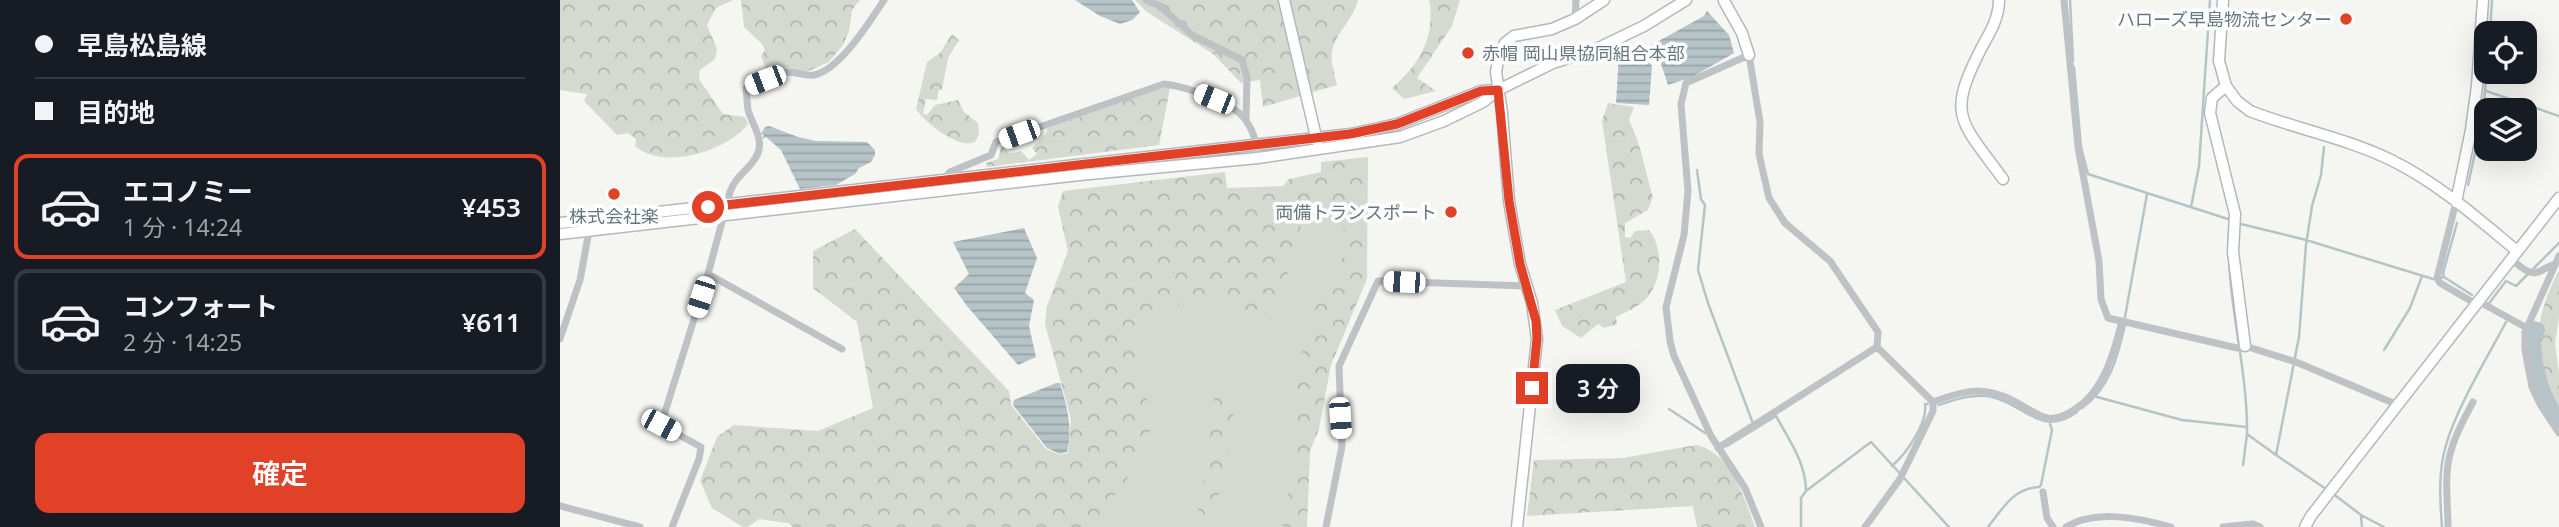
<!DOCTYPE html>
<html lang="ja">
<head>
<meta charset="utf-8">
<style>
  body { margin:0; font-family:"Noto Sans","Noto Sans JP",sans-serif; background:#242831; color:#f1f3f6; height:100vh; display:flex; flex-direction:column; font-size:26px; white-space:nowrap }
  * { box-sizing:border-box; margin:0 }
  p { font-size:23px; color:#9ea1a6 }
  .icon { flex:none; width:38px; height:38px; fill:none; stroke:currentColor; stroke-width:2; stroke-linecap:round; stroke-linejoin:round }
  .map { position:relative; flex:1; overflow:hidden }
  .panel { display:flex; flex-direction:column; background:#171b24; width:560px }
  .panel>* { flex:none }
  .banner { display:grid; align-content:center; height:154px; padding:0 35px; background:#171b24 }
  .fabs { position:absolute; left:1914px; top:21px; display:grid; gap:14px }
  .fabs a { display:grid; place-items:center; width:63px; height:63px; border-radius:14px; background:#171b24; box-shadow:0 7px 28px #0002; font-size:35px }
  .end { position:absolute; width:32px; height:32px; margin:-16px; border:9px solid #e14126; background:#fff; box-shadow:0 0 0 4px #fff }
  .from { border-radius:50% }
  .bubble { position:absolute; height:49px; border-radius:14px; background:#171b24; box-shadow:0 7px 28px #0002; font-size:23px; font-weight:600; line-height:49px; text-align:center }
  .car { position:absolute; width:21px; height:42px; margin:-21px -10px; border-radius:9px; box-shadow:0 0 5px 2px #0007; background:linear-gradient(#fff 24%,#345 0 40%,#fff 0 76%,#345 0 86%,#fff 0) }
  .banner b { display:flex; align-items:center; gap:24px; height:66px; font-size:26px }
  .banner b+b { border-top:2px solid #363941 }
  .banner i { width:18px; height:18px; background:#f1f3f6 }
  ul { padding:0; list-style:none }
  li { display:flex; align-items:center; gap:21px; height:105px; margin:0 14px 10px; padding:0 21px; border:4px solid #363941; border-radius:14px }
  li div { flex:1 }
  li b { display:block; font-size:26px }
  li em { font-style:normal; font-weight:600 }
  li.current { border-color:#e14126 }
  li>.icon { width:63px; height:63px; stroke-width:1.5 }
  .cta { display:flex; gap:14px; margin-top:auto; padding:14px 35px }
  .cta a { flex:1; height:80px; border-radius:14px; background:#e14126; color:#fff; font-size:28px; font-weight:600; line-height:80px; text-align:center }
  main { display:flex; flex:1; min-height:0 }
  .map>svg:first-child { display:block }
</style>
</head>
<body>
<main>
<section class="panel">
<div class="banner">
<b><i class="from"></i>早島松島線</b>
<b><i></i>目的地</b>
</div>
<ul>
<li class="current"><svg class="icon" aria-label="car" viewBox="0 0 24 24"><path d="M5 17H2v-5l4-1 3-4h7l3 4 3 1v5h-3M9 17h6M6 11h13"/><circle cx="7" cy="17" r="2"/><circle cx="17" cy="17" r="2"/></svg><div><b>エコノミー</b><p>1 分 · 14:24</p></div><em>¥453</em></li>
<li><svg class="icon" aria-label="car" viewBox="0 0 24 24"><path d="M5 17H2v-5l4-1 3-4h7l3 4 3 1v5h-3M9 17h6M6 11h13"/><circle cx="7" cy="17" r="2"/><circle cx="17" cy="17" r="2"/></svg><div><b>コンフォート</b><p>2 分 · 14:25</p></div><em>¥611</em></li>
</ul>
<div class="cta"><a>確定</a></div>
</section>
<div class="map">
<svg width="1999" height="527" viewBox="0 0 1999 527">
  <defs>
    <pattern id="forest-crowns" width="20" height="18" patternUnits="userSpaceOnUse" patternTransform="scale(1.75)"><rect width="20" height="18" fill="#d5dad0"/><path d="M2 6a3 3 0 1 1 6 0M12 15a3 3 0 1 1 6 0" fill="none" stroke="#b0b6ae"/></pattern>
    <pattern id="water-rules" width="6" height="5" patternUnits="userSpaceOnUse" patternTransform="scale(1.75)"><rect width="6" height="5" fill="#b6c4c7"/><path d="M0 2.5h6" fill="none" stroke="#98a4a7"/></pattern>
  </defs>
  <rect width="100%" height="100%" fill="#f5f5f1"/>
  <path fill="#d5dad0" d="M 746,201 L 788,203 L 784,273 L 736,458 L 725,527 L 536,527 L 566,331 Z"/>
  <path fill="url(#forest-crowns)" d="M 0,0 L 173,0 L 156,8 L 147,25 L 157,49 L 155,59 L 140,70 L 139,79 L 163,114 L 185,117 L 188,124 C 167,151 104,171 75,146 L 76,139 L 68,133 L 57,135 L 24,101 L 27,94 L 0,90 Z
    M 181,0 L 300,0 L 292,10 L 289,31 L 283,45 L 269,62 L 246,72 L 228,68 L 207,70 L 201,56 L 205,50 L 202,44 L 184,27 Z
    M 575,0 L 798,0 C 794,19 776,32 772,51 C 770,61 775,75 777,85 L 703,107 L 700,80 L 681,83 L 653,54 L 587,12 Z
    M 869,0 L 900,0 L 892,26 L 857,78 L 876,91 L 844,99 L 832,88 C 859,65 876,37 869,0 Z
    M 392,34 L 399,40 L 388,58 L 382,90 L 379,89 L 377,100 L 366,99 L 363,114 L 367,115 L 375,105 L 398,100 L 404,112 L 418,123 C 426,169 366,126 356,109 L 367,62 L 380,53 Z
    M 602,88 L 610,88 L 599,145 L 427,167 L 426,163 L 438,159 L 442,144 L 449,154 L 461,151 L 469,160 L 477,154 L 472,148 L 487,133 L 487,128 Z
    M 1048,103 L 1074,107 L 1069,120 C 1081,144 1085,171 1093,197 L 1088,210 L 1065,223 L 1065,237 L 1070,238 L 1075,231 L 1089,230 C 1104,248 1102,282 1086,299 C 1078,307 1066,312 1056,317 L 1057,324 L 1044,328 L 1038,324 L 1021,338 L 1002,326 L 995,310 L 1066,282 L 1042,121 Z
    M 808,157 L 807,279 L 771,365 L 759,429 L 750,451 L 747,527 L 723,527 L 734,458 L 736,378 L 744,341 L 758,301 L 781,273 L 785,205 L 747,203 L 715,320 C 703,320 698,316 685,318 L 665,296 C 629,297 597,311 568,331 C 577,372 605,423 579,463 C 565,484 545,503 538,527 L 233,527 L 228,523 L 199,519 L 188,527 L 183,527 L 152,508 L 140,481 L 157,437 L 174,425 L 258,431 L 313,408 L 297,322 L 253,288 L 253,251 L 295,229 L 449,391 L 451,405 L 486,449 L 500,455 L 508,453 L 511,419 L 485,324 L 487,306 L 508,251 L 498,207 L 503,191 L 665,172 L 667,188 L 723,186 L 729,179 L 761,172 L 761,162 Z
    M 1999,270 L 1999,317 L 1995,343 L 1999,374 L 1999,411 C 1969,362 1973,320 1999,270 Z
    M 665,388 C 668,391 671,393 672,397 C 679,415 657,505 651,527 L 633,527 C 640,506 644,483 646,460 C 649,435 645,412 659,389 Z
    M 1136,445 C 1171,452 1184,497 1195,527 L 1137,527 L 1133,506 L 967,516 L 974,460 L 1063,458 Z"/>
  <path fill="url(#water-rules)" d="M 515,0 L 572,0 L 580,12 L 572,20 L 560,24 L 540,16 Z
    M 1147,11 L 1169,35 L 1174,53 L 1132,77 L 1108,85 L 1101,64 L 1088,47 L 1144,16 Z
    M 1059,54 L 1082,55 L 1092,66 L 1089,105 L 1056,103 Z
    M 209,126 L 238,137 L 256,141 L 307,142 L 315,150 L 315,155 L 311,162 L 299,168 L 295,174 L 276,185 L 240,189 L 221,150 L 206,137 L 202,139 L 204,135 L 201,134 L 205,127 Z
    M 464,228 L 477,258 L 465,293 L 474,300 L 469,326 L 476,357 L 458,365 L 407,306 L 394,288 L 409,274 L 393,242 Z
    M 496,383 L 500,383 C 507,407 513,427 507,452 L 500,454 L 487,448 L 453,405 L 454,400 Z"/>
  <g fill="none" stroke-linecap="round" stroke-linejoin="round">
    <path stroke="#b6c4c7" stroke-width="2.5" d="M 1510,0 L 1513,61
      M 1930,33 L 1932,0
      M 1514,67 L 1521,147 L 1528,174 L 1671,220
      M 1926,91 L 1999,116
      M 1764,147 L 1761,175 L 1752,206 L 1746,245 L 1739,337 L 1716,455 L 1766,489
      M 1137,170 L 1141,199 L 1145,205 L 1138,270 L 1148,303 L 1192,421
      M 1908,185 L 1922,120 L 1927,72
      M 1631,207 L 1639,166 L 1650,0
      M 1670,220 C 1663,292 1688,362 1687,434 L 1716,455
      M 1681,224 L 1746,240 L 1873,279 L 1884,277 L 1912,295
      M 1973,269 L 1999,243
      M 1884,277 L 1883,273 L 1897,223
      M 1927,306 L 1946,281 L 1956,286 L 1968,274
      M 1565,317 L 1587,194
      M 1824,350 L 1850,308 L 1862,276
      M 1537,397 L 1622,420 L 1687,427
      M 1379,405 C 1396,399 1414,393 1432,397 C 1464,404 1482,438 1517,412
      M 1522,408 C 1550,388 1557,358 1565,325
      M 1109,409 L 1145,433
      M 1167,446 L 1216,416 C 1229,440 1246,463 1246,491
      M 1683,465 L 1687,434
      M 1332,466 C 1346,454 1368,423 1365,404 L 1368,404
      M 1772,493 L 1801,515 L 1824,527
      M 1801,516 L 1802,527
      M 1241,527 L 1241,498 L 1246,491 L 1311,442 L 1389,527
      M 1428,527 C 1443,508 1454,488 1479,487 L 1481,485 L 1492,430 L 1490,424
      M 1882,527 C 1880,501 1878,471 1886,445 C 1897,407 1927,358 1946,322"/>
    <path stroke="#b6c4c7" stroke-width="16" d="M 1977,330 L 1973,329 C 1972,362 1978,393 1999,420"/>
    <defs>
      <path id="secondary" d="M 724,0 L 757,141
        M 1439,0 C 1439,17 1431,31 1423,45 C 1386,116 1399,119 1443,179
        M 1663,0 L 1659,61 L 1666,86 L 1652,98 L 1650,113 L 1675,214 L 1673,252 L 1685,346
        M 1164,1 L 1182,33 L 1189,55
        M 1666,86 L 1677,101 L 1690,111 C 1736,129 1786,138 1831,160 C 1878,183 1917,218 1957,251
        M 1896,202 L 1911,130 L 1917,86 L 1923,0
        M 0,223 L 791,134 L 837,124 L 921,91 L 938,90
        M 0,234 L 519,175 L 698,158 L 840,137 L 884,121 L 923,102 L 938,90 L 993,63 L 1034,50 L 1084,26 L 1126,0
        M 957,527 L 977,339 L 972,303 L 960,264 L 949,201 L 942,113 L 936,72 L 939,55 L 945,43 L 954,36 L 992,29 L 1015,19 L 1044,0
        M 1745,527 L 1751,516 L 1999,198"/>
    </defs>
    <use href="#secondary" stroke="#b2b8bc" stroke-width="13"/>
    <path stroke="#bec2c5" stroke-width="7" d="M 586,0 L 600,6 L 632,35 L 682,60 L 687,77 L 686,119
      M 1504,0 L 1518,147 L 1539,261 L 1541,299 L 1548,318 L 1677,348 L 1685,346 L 1736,362 L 1838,405
      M 1015,19 L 1016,0
      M 383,180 L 390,172 L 431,155 L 436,142 L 604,84 C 627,87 675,102 687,122 C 694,132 697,145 698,158
      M 1896,202 L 1877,278 L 1880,283 L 1916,304
      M 1999,256 L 1965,332 L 1965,350 L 1972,387 L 1980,404 L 1999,433
      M 1950,259 C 1958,264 1969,276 1978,272 C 1984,270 1988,266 1995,264
      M 148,274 L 282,349
      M 1918,301 L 1967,328
      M 0,339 L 20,280 L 29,231
      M 1373,402 C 1405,390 1424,385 1456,402 C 1465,407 1475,414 1484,417 C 1491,420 1499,418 1505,415 C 1542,398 1553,357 1562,321
      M 1158,448 L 1317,347
      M 1483,492 L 1487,518 L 1493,527
      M 0,506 L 80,527
      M 112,527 L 139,459 L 141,447 L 101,425 L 148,274 L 170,192 C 176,175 188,171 196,157 C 206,141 192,125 188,110 C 187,103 187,95 186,88 C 198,83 214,73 227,72 C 236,71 245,77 254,75 C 280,70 310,21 324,0
      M 766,527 L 782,446 L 779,366 L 818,281 L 967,286
      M 1201,527 L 1185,488 L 1151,436 L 1114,356 L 1110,341 L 1106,307 L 1124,235 L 1128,191 L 1121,104 L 1126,83 L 1189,55 L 1200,122 L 1199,154 L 1209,198 L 1225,223 L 1270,261 L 1318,332 L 1317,347 L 1373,402
      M 1305,527 L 1340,479 L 1373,411 L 1373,402
      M 1506,527 C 1536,509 1579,518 1611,527
      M 1663,527 L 1693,524 L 1700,527
      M 1888,527 C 1888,503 1884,477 1890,454 C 1895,435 1904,419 1913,402"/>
    <use href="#secondary" stroke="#fff" stroke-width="10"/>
  </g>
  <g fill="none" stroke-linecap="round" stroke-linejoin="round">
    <path stroke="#e14126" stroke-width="9" d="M 148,207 L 790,134 L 837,124 L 921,91 L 938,90 L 949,201 L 960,264 L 976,321 L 977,339 L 972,388"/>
  </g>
  <g fill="#e14126" stroke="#fff" stroke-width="2.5">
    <circle cx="1786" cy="19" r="7"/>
    <circle cx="908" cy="53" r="7"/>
    <circle cx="54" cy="194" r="7"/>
    <circle cx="891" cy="212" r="7"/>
  </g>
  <g text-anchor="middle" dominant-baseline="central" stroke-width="7" stroke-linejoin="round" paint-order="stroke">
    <g font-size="18" fill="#647782" stroke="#fff" text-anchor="end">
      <text x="1772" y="19">ハローズ早島物流センター</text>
      <text x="922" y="53" text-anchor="start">赤帽 岡山県協同組合本部</text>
      <text x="877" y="212">両備トランスポート</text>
      <text x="54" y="216" text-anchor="middle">株式会社楽</text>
    </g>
  </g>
</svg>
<div class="fabs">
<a><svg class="icon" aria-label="locate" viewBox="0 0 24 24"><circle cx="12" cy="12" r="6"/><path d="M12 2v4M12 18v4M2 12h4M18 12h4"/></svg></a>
<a><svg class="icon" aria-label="layers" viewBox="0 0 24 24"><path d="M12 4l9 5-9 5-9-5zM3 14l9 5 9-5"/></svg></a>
</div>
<i class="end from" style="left:148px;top:207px"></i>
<i class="end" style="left:972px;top:388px"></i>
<div class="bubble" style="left:996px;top:364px;width:84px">3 分</div>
<i class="car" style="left:205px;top:80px;rotate:249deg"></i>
<i class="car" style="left:654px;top:99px;rotate:292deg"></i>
<i class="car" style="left:459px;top:134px;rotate:250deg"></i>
<i class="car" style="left:844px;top:282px;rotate:272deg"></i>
<i class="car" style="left:141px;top:297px;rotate:198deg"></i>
<i class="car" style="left:780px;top:418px;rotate:176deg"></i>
<i class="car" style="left:101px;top:425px;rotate:118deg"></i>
</div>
</main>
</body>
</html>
